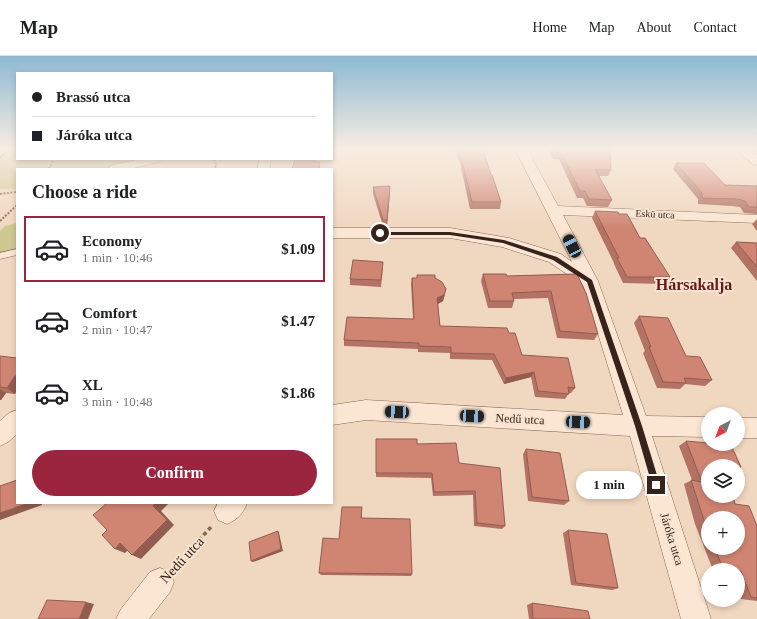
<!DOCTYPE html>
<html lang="en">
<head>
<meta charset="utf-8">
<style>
  body { margin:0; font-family:Georgia,serif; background:#f6f6f6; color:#202124; height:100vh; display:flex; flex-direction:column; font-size:15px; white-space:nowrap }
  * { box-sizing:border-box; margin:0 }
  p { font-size:13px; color:#757577 }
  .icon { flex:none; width:22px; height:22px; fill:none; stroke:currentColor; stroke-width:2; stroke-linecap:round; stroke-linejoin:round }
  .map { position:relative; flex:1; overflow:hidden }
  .panel { position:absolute; left:16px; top:112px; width:317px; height:336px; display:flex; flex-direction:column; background:#fff; border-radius:0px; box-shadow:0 2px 6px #0003 }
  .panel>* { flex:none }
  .banner { position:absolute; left:16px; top:16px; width:317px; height:88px; border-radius:0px; box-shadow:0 2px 6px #0003; display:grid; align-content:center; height:88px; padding:0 16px; background:#fff }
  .needle { width:26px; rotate:221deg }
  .controls { position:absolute; left:701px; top:351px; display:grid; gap:8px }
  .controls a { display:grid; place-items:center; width:44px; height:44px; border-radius:50%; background:#fff; box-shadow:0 2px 6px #0003; font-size:20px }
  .end { position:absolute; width:18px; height:18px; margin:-9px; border:5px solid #38231c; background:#fff; box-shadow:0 0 0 2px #fff }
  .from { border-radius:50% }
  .bubble { position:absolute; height:28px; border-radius:14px; background:#fff; box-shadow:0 2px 6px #0003; font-size:13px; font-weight:700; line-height:28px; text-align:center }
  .car { position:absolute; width:12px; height:24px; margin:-12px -6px; border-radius:5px; box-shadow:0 0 3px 1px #0007; background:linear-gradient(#222 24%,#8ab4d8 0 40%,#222 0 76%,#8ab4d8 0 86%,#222 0) }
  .banner b { display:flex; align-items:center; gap:14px; height:38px; font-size:15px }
  .banner b+b { border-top:1px solid #e0e0e0 }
  .banner i { width:10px; height:10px; background:#202124 }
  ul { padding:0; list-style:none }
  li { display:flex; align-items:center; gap:12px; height:66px; margin:0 8px 6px; padding:0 8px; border:2px solid transparent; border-radius:0px }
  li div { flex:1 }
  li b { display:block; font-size:15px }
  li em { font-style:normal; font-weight:700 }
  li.current { border-color:#9b243f }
  li>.icon { width:36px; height:36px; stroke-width:1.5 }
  h2 { padding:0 16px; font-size:18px; line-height:48px }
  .button { display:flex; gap:8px; margin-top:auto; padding:8px 16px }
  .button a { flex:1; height:46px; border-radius:24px; background:#9b243f; color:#fff; font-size:16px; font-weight:700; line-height:46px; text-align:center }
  header { display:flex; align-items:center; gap:24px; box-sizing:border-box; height:56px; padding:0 20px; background:#fff; border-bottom:1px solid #e0e0e0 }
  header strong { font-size:19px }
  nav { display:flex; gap:22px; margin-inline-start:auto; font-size:14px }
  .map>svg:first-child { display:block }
</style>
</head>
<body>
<header>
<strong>Map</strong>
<nav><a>Home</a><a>Map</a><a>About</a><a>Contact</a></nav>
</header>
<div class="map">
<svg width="757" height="563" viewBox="0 0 757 563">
  <rect width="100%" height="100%" fill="#f0d7bf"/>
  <path fill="#cec893" d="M 0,93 L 17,93 L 17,103 L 146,103 L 106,113 L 17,113 L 17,133 L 0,133 Z
    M 17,167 L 17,193 L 0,197 L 0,175 L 5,170 Z"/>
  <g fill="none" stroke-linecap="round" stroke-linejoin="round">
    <defs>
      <path id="service" d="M 17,193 L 17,199 L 0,203 L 0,197 Z"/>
      <path id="minor" d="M 515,93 L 527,93 L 558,150 L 757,159 L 757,167 L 563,159 L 598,225 L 646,360 L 708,361 L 708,381 L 652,380 L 711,563 L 681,563 L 630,380 L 366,364 L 332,369 L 332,349 L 366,344 L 623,359 L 583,229 L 549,206 L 502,191 L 450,182 L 332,182 L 332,172 L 450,172 L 509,182 L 561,198 L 572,206 Z
        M 735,93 L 749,93 L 757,99 L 757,109 L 753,108 Z
        M 140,103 L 161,103 L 159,106 L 130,113 L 109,113 L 110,110 Z
        M 259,103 L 271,103 L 270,113 L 258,113 Z
        M 17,354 L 17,378 L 8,386 L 0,390 L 0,365 L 9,357 Z
        M 738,362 L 757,362 L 757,382 L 738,382 Z
        M 218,447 L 247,447 C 243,458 238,463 227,468 L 218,464 L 214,455 Z
        M 160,512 L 170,516 L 174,526 L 170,536 L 149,563 L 116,563 L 121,553 L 150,516 Z"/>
    </defs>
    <use href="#service" stroke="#896757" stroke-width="1"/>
    <use href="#minor" stroke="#896757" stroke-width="1"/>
    <path stroke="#896757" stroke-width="2" stroke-dasharray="2 1.5" stroke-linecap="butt" d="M 0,102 L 10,93
      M 214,103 L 216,108 L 215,113
      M 49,113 L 54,103
      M 0,138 L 17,136
      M 0,165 L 17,149"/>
    <path stroke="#896757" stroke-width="3.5" stroke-dasharray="4 3" stroke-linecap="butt" d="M 175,510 L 212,470"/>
    <use href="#service" fill="#fae6d3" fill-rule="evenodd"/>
    <use href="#minor" fill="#fae6d3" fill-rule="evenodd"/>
  </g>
  <path fill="#b37263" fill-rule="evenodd" d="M 454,93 L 483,93 L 491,119 L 501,146 L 500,153 L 470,153 L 460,107 Z
    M 548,93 L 610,93 L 611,114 L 608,120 L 598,120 L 612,144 L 608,151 L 587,150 L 583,142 L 577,142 L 559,103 L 553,103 Z
    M 676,107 L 725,129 L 757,131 L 757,158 L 744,157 L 740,151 L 732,150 L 698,148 L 698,143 L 673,113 Z
    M 390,130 L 387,170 L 383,170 L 373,138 L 373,131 Z
    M 595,155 L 619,158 L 640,182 L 670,221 L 665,228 L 623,227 L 614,208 L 614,207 L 592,162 Z
    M 757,163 L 757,175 L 752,168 Z
    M 736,186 L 757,187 L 757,225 L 731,192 Z
    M 383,212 L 381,231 L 350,229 L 350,223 Z
    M 483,218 L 507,220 L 577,218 L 598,278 L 594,284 L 557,282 L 548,242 L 514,243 L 514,245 L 512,252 L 488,252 L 481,225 Z
    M 417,219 L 435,222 L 445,239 L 443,245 L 438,248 L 440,270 L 509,277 L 522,299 L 575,332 L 571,337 L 569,337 L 565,343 L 535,341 L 531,321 L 504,328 L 492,304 L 450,303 L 450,297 L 418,296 L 418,293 L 344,290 L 344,284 L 413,263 L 411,228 L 412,222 L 417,222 Z
    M 639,260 L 686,300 L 712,324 L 705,330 L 685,328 L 680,333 L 657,332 L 643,297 L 645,295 L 634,267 Z
    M 0,300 L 17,302 L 17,334 L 15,338 L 6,337 L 1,344 L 0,344 Z
    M 376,383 L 417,388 L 459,407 L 505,470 L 502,473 L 474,470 L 473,439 L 433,440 L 431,422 L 376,421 Z
    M 686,385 L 741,411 L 738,412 L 738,410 L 708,410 L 735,448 L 757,470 L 757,545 L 741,543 L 738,536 L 738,514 L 713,514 L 695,468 L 684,428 L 692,424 L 679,390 ZM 708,462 L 738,492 L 708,492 Z
    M 526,393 L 569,445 L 564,449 L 528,445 L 523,398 Z
    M 362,455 L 362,462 L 412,518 L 411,520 L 321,519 L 319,517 L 339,483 Z
    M 568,474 L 618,532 L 612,534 L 571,529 L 563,477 Z
    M 532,547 L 590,563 L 529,563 L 527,549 Z"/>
  <path fill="#925d50" d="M 313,103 L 316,103 L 313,112 L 312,106 Z
    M 320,106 L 320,113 L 318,113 Z
    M 390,130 L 390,136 L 387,170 L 387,164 Z
    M 446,233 L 443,245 L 436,249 L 437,242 Z
    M 534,316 L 531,321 L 504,328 L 506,322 Z
    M 15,320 L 17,321 L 17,334 L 15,338 L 7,332 Z
    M 0,333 L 6,337 L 1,344 L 0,344 Z
    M 29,447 L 42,447 L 42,449 L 0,464 L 0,457 Z
    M 155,447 L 169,447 L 161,455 L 174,469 L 141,503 L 132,499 L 153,450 Z
    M 278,475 L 279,477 L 283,495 L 253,506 L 251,505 Z
    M 120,487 L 130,492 L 125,497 L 115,493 Z
    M 86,546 L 94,548 L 88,563 L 79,563 Z"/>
  <path fill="#d08573" stroke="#925d50" d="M 457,93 L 483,93 L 491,119 L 492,119 L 501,146 L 472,146 L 461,101 Z
    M 553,93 L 610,93 L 611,114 L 595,113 L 612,144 L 589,143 L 585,135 L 580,135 L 561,97 L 556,97 Z
    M 295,103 L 313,103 L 312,106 L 320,106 L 318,113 L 292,113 Z
    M 676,107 L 704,107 L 725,129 L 757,130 L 757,151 L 749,151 L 745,145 L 737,143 L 702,142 L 702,137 Z
    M 390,130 L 387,164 L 383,164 L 373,131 Z
    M 595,155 L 618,156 L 619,158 L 627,158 L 640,182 L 645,182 L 670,221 L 627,221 L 617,202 L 619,202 Z
    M 736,186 L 757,187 L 757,211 Z
    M 353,204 L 383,206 L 381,224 L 350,223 Z
    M 483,218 L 506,218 L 507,220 L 577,218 L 586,237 L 598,278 L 560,275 L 551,235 L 512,237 L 514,245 L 490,245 Z
    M 417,219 L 435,219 L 435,222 L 442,226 L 446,233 L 444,239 L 437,242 L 440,270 L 507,272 L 509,277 L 515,277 L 522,299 L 568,302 L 575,332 L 568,331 L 569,338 L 538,335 L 534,316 L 506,322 L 494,298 L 451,297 L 451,291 L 419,290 L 419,287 L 344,284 L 347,261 L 414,263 L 412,222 L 417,222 Z
    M 639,260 L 668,262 L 686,300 L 700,301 L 712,324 L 684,322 L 686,327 L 663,326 L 649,291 L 651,291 Z
    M 0,300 L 17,302 L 17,320 L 15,320 L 7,332 L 0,331 Z
    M 376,383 L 417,383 L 417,388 L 456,387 L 459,407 L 500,412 L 505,470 L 477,467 L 475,435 L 434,436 L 432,417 L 376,417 Z
    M 686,385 L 708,387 L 708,388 L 718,388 L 731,389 L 741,411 L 738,411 L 738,410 L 721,409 L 722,410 L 708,410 L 708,440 L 733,440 L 735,448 L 749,450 L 757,470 L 757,542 L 751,541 L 741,515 L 723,513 L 715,492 L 738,492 L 738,462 L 708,462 L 708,475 L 704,464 L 691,424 L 702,426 Z
    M 526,393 L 560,397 L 569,445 L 532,441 Z
    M 17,424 L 17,447 L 29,447 L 0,457 L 0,430 Z
    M 107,447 L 155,447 L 153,450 L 167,464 L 132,499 L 120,487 L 115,493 L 102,479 L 107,474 L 93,459 Z
    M 342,451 L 362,451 L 361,462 L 410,463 L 412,518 L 319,517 L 323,482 L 339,483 Z
    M 568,474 L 607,478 L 618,532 L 576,527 Z
    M 278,475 L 281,493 L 251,505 L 249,486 Z
    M 47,544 L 86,546 L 79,563 L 38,563 Z
    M 532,547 L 588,555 L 590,563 L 533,563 Z"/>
  <linearGradient id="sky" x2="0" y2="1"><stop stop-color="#8cb9d2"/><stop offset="0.54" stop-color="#f8ede2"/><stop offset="1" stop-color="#f8ede2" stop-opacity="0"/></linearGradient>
  <rect width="757" height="172" fill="url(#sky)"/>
  <path fill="#38231c" d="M 378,176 L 450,176 L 504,184 L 557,201 L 592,224 L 642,370 L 660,429 L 659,432 L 656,434 L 653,432 L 652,429 L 635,370 L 587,226 L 553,204 L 503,187 L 450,179 L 380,179 L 377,177 Z"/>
  <g text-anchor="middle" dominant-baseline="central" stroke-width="4" stroke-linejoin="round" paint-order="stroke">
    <g font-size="10" fill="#38231c" stroke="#f7e3cf">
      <text transform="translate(655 158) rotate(3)">Eskü utca</text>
    </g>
    <g font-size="12" fill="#38231c" stroke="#f7e3cf">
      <text transform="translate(520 363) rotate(3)">Nedű utca</text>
      <text transform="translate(672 483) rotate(73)">Járóka utca</text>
    </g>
    <g font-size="14" fill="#38231c" stroke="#f7e3cf">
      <text transform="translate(182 504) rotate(-47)">Nedű utca</text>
    </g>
    <g font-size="16" font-weight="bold" fill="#67191a" stroke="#f7e3cf">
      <text x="694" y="228">Hársakalja</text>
    </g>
  </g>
</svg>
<div class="controls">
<a><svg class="needle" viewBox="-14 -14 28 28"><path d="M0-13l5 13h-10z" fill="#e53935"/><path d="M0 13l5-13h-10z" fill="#757577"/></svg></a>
<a><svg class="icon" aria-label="layers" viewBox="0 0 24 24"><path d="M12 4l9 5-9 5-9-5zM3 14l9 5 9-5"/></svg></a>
<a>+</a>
<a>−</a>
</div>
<i class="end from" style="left:380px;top:177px"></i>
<i class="end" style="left:656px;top:429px"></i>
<div class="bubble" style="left:576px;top:415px;width:66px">1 min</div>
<i class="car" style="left:572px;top:190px;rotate:333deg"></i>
<i class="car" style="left:397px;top:356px;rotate:273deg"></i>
<i class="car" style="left:472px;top:360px;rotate:93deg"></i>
<i class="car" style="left:578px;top:366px;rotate:93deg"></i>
<div class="banner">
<b><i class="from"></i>Brassó utca</b>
<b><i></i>Járóka utca</b>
</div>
<section class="panel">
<h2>Choose a ride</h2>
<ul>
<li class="current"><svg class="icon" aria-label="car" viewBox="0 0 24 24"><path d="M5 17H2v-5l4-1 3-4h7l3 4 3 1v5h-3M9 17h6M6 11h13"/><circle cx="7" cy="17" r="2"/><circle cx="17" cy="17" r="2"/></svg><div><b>Economy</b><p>1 min · 10:46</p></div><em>$1.09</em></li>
<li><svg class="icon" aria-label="car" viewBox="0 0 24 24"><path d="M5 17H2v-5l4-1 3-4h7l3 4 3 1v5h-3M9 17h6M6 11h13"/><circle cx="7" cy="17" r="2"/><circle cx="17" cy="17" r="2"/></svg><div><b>Comfort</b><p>2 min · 10:47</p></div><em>$1.47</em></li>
<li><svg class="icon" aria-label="car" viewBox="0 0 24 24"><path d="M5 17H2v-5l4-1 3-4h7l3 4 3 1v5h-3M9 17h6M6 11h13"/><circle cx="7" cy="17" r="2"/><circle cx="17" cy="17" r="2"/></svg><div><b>XL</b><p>3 min · 10:48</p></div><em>$1.86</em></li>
</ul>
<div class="button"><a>Confirm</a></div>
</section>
</div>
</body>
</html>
